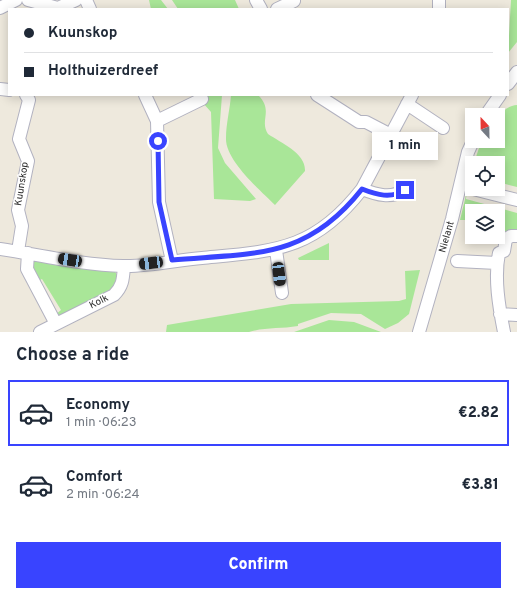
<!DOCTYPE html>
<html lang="en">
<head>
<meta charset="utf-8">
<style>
  body { margin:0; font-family:Overpass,sans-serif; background:#f6f6f7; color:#1f2937; height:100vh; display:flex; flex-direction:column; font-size:15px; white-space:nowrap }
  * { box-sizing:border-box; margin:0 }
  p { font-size:13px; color:#747a83 }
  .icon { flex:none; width:22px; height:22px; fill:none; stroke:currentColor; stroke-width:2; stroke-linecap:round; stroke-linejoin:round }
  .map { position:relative; height:332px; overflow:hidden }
  .side { display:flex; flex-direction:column; background:#fff; flex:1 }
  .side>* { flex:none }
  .guide { position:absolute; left:8px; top:8px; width:501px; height:88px; border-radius:0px; box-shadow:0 2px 10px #0003; display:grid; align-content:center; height:88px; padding:0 16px; background:#fff }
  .needle { width:26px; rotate:338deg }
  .controls { position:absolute; left:465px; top:108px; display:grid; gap:8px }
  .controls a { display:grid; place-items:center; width:40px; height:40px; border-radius:0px; background:#fff; box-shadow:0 2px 10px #0003; font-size:20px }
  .end { position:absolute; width:18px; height:18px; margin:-9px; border:5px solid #3944ff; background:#fff; box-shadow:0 0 0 2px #fff }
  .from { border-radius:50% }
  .bubble { position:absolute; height:28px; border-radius:0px; background:#fff; box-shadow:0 2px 10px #0003; font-size:13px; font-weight:800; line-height:28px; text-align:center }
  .car { position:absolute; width:12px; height:24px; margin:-12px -6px; border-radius:5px; box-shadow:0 0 3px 1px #0007; background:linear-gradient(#222 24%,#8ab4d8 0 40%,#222 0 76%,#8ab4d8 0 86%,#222 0) }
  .guide b { display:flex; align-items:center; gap:14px; height:38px; font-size:15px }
  .guide b+b { border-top:1px solid #e0e1e3 }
  .guide i { width:10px; height:10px; background:#1f2937 }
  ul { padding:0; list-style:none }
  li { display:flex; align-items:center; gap:12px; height:66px; margin:0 8px 6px; padding:0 8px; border:2px solid transparent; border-radius:0px }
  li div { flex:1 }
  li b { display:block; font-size:15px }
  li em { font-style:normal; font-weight:800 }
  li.on { border-color:#3944ff }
  li>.icon { width:36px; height:36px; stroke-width:1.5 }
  h2 { padding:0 16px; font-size:18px; line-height:48px }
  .action { display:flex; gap:8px; margin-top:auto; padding:8px 16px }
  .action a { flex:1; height:46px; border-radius:0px; background:#3944ff; color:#fff; font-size:16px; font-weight:800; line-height:46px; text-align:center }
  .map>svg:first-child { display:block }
</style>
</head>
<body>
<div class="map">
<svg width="517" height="332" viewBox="0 0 517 332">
  <rect width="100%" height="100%" fill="#eee9dd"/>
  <path fill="#a9e698" d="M 149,0 L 161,0 L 168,9 L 151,9 Z
    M 172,0 L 235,0 L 239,9 L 178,9 Z
    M 511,0 L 517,0 L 517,42 L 508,53 Z
    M 205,95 L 222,95 L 218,148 L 225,163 L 256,199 L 250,201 L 214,199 L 211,112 L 203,103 Z
    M 231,95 L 258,95 C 274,111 259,120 268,134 C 281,143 306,153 305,171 L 275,205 C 260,190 225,160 226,138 C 226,124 230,109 231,95 Z
    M 517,105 L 517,187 L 498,182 L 498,163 L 474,163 L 479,148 L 483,141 L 498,141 C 498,125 497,107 517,105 Z
    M 467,191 L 466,199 L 517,213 L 517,231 L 505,231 L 505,221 L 498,221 L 498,211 L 472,211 L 472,220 L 460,220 Z
    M 329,243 L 329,260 L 299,260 L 298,258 Z
    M 30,259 L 114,270 L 117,275 L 113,291 L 56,320 L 54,316 L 61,310 L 42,279 L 36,282 Z
    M 420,270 L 409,314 L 398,323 L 385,329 L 361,314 L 331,313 L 298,324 L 298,326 C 281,329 265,327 249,332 L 166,332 L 167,325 L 291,304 L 399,301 L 406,299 L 405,271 Z
    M 329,320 L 354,322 L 381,332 L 294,332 Z"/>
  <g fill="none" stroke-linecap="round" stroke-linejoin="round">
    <defs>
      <path id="minor" d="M 28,0 L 58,8 L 76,0
        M 86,0 L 90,9
        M 256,0 L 261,9
        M 439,0 L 439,9
        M 0,8 L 16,0
        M 277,9 L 294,1
        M 508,84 L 517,72
        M 0,89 L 9,90
        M 145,95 L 157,121
        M 317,95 L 359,122 L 366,122 L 391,135
        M 407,104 L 443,128
        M 486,115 L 500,95
        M 362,189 C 377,195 391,199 405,190
        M 473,189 L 517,200
        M 0,249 C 40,255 82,265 123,266 C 148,267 177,260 202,258 C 274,251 314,251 362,189 L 412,95
        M 276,250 L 282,293
        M 18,251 L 22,226 L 18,210 L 28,161 L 19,139 L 29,100 L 26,95
        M 28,253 L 27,269 L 56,324
        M 172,261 L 159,202 L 157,121 L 202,99
        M 457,261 L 497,263
        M 500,314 L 517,315
        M 40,332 L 114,295 C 123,286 123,279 124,266
        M 419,332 L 452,219 L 468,152 L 473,141
        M 504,332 C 499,307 494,278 499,253 L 504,251 L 506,239 L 511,236 L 517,236"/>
    </defs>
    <use href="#minor" stroke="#b2b2c0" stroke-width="14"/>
    <use href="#minor" stroke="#fff" stroke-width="12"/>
  </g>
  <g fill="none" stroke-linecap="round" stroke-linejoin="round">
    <path stroke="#3944ff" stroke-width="5" d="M 158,141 L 159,202 L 172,260 C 254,253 306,260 362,189 C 377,195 391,199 405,190"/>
  </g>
  <g text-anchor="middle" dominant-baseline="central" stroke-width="3" stroke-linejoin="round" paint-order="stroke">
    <g font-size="10" fill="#2c2c2c" stroke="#fff">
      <text transform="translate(22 184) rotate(-81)">Kuunskop</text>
      <text transform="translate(447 237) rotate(-74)">Nielant</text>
      <text transform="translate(99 302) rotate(-27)">Kolk</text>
    </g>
  </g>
</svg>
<div class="controls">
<a><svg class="needle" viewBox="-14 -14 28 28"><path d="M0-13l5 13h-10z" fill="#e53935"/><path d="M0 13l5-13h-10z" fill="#747a83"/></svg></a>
<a><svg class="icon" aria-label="locate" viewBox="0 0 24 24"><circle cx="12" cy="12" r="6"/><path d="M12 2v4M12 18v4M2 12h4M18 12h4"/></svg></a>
<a><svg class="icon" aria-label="layers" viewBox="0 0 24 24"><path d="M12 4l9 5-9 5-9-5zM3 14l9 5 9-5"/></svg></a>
</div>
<i class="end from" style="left:158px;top:141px"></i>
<i class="end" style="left:405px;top:190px"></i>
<div class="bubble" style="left:372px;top:132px;width:66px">1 min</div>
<i class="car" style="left:70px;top:260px;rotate:279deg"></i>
<i class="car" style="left:151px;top:263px;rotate:263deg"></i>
<i class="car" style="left:279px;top:274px;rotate:173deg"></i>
<div class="guide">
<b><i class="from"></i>Kuunskop</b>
<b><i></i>Holthuizerdreef</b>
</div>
</div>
<section class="side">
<h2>Choose a ride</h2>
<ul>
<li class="on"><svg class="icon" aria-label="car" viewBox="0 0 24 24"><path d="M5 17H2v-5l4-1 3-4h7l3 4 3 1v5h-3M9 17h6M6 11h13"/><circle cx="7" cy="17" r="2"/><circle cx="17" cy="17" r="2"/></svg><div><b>Economy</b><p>1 min · 06:23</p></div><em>€2.82</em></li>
<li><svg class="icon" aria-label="car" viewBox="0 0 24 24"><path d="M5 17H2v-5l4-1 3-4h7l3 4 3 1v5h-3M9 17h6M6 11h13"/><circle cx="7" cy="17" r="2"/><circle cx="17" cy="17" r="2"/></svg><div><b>Comfort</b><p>2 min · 06:24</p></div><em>€3.81</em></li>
</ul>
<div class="action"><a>Confirm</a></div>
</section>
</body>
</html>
